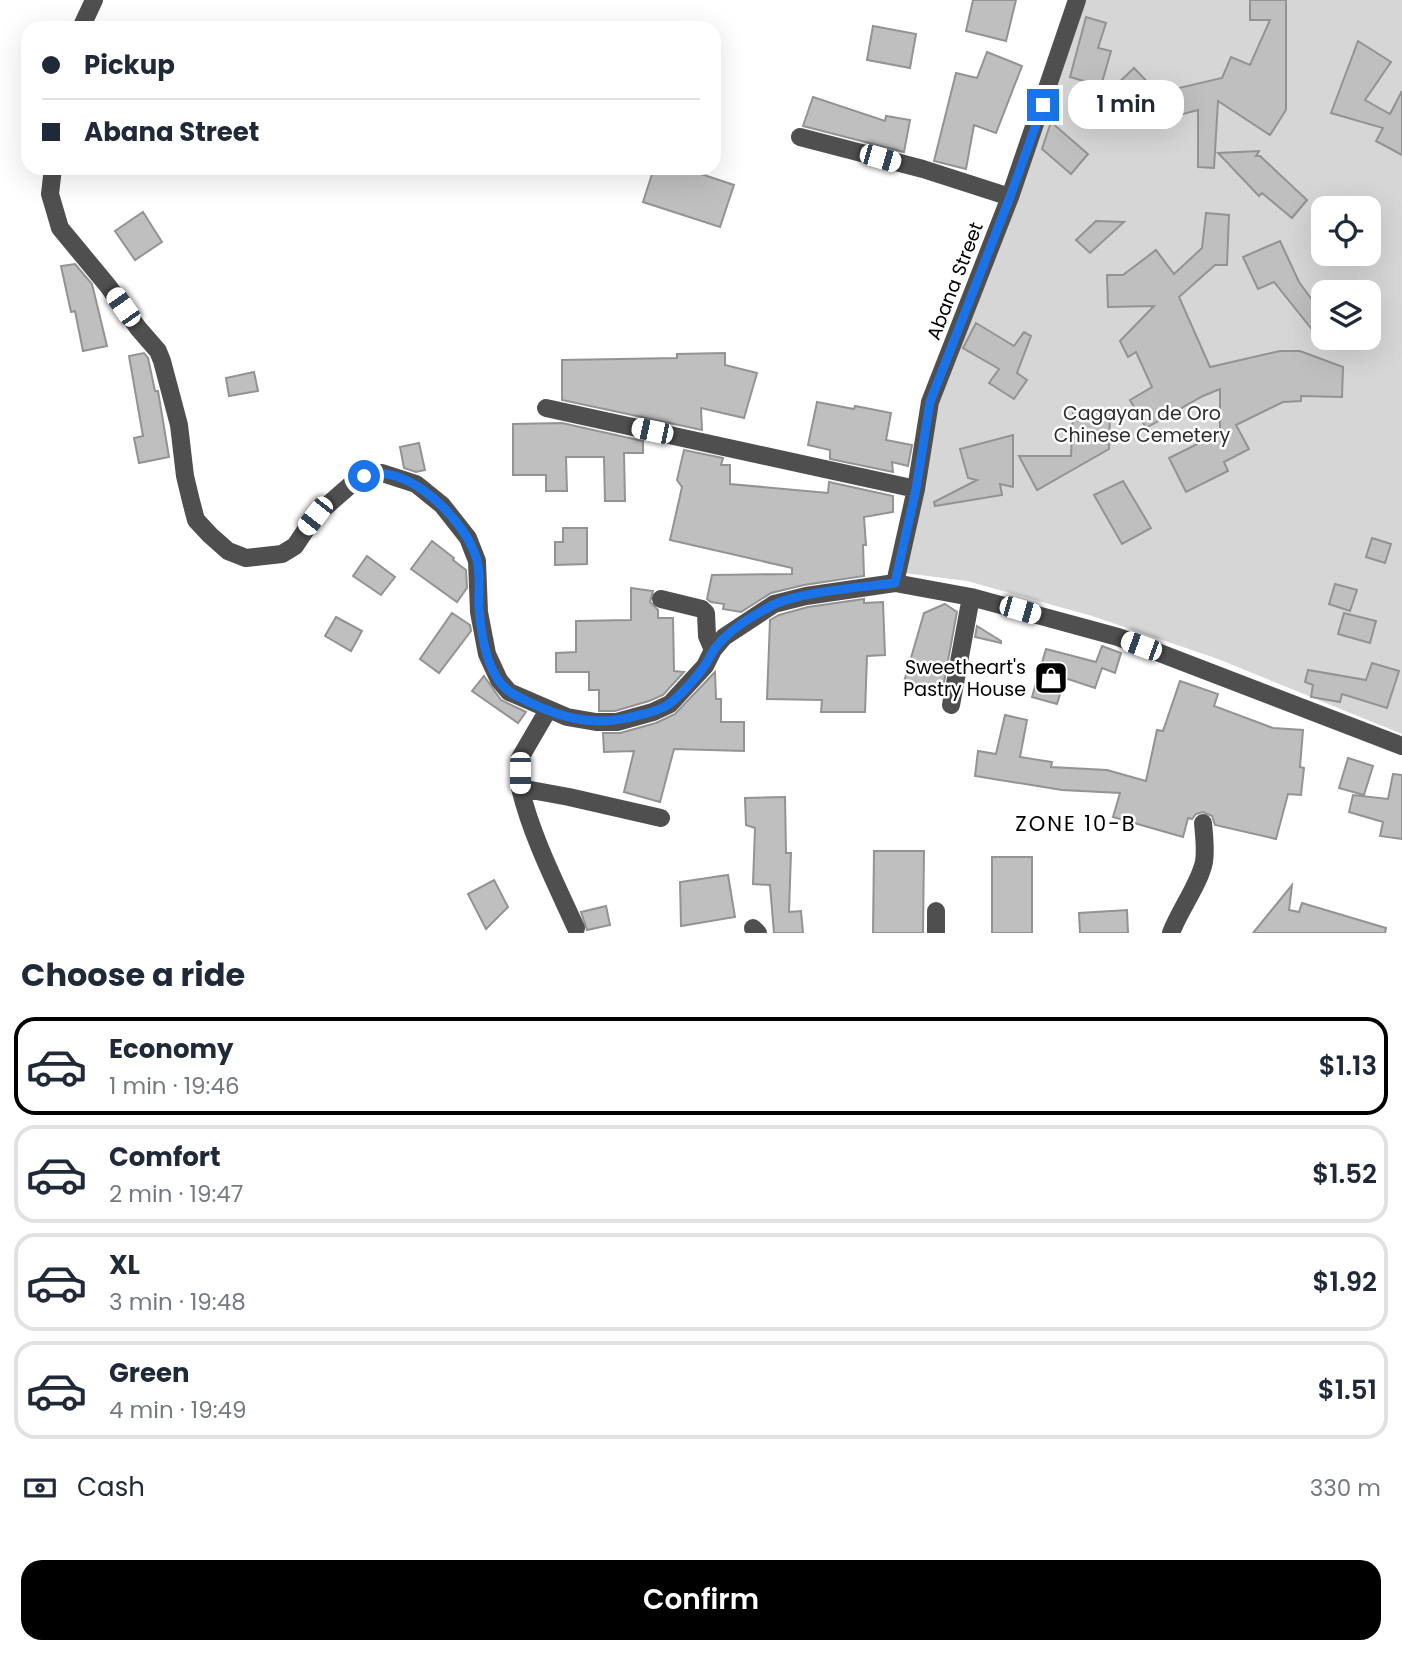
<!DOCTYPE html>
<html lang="en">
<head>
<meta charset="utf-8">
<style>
  body { margin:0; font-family:Poppins,sans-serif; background:#f6f6f7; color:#1f2937; height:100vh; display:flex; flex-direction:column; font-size:26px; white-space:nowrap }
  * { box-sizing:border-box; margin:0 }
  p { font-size:23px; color:#747a83 }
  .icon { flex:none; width:38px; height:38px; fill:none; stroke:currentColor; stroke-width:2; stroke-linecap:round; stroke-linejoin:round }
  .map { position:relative; height:933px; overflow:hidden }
  .sheet { display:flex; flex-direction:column; background:#fff; flex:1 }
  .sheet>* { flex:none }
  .hud { position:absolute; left:21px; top:21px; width:700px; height:154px; border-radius:21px; box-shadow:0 7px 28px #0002; display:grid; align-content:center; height:154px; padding:0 21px; background:#fff }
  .buttons { position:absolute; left:1311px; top:196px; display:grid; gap:14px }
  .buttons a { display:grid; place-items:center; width:70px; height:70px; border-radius:14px; background:#fff; box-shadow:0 7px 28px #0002; font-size:35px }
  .end { position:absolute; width:32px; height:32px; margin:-16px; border:9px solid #1a73e8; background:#fff; box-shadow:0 0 0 4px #fff }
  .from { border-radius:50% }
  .bubble { position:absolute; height:49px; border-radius:21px; background:#fff; box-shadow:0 7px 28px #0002; font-size:23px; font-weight:600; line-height:49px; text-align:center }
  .car { position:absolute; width:21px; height:42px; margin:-21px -10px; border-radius:9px; box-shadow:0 0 5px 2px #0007; background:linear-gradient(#fff 24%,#345 0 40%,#fff 0 76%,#345 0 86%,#fff 0) }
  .hud b { display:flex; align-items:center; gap:24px; height:66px; font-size:26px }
  .hud b+b { border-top:2px solid #e0e1e3 }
  .hud i { width:18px; height:18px; background:#1f2937 }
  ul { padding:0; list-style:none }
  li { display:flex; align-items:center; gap:21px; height:98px; margin:0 14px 10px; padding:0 7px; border:4px solid #e0e1e3; border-radius:21px }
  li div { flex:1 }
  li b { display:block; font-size:26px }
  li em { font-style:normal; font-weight:600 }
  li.active { border-color:#000 }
  li>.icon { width:63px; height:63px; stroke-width:1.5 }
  h2 { padding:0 21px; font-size:32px; line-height:84px }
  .pay { display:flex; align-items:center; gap:18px; height:77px; padding:0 21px; font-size:26px }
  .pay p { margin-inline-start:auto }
  .action { display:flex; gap:14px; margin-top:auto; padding:14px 21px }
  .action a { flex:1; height:80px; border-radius:21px; background:#000; color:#fff; font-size:28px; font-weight:600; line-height:80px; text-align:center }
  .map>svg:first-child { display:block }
</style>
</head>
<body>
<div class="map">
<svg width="1402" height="933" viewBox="0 0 1402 933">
  <rect width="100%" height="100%" fill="#fff"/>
  <path fill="#d6d6d6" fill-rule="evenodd" d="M 1085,0 L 1402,0 L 1402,734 L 1218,659 L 1092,616 L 967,581 L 904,573 L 936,401 ZM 1323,208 L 1368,208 L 1368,254 L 1323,254 ZM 1323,292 L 1368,292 L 1368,338 L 1323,338 Z"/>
  <path fill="#bfbfbf" stroke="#939393" stroke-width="2" d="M 973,0 L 1016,0 L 1006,41 L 966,31 Z
    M 1250,0 L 1286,0 L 1286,110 L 1270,135 L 1218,101 L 1214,168 L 1198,167 L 1198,110 L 1164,119 L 1162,114 L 1110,116 L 1109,92 L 1134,68 L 1158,93 L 1222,78 L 1231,57 L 1250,65 L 1270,20 L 1250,20 Z
    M 1086,17 L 1106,23 L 1098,48 L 1111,51 L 1101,86 L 1070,77 Z
    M 873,26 L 916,34 L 910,68 L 867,60 Z
    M 1358,41 L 1391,62 L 1365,100 L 1390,114 L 1402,91 L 1402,155 L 1376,141 L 1383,128 L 1331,113 Z
    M 987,52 L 1022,66 L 996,133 L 974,125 L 966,169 L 934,161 L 956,73 L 977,78 Z
    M 813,97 L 885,121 L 886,116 L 910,120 L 904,152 L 803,126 Z
    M 1051,122 L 1088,154 L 1071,174 L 1042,149 Z
    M 1259,151 L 1256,156 L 1260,156 L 1307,200 L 1292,218 L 1262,193 L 1259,196 L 1218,153 Z
    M 654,168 L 683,168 L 734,185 L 720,227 L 643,202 Z
    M 143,212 L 162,242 L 135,260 L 115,231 Z
    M 1206,213 L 1229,215 L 1227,265 L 1215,265 L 1179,297 L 1210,367 L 1280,351 L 1300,351 L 1343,367 L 1342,397 L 1301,396 L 1301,401 L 1283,402 L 1236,425 L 1249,449 L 1224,462 L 1228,471 L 1186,492 L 1169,458 L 1220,433 L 1220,389 L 1203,396 L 1146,428 L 1130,400 L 1152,387 L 1136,352 L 1128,357 L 1120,341 L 1154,306 L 1108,307 L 1107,275 L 1123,275 L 1156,250 L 1174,274 L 1202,248 Z
    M 1096,221 L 1124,222 L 1090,253 L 1076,240 Z
    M 1280,241 L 1299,282 L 1321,312 L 1315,317 L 1320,328 L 1314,332 L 1274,282 L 1258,289 L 1243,257 Z
    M 75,264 L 92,284 L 107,346 L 83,351 L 75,311 L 71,312 L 61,266 Z
    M 976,323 L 1014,346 L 1024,332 L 1031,336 L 1017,373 L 1027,380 L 1014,399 L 989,383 L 999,369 L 963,348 Z
    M 144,353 L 148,358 L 155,391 L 158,391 L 169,457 L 139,463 L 134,438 L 143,436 L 129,356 Z
    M 725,353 L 725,365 L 757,373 L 744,418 L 701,408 L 702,430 L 562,400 L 562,360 L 677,358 L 677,354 Z
    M 254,372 L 258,391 L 229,396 L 226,378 Z
    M 817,402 L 854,409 L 855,406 L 891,413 L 886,440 L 912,445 L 908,466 L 892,462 L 893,472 L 830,459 L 830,450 L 808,445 Z
    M 1073,411 L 1110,413 L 1109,449 L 1037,490 L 1019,456 L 1071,456 Z
    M 562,423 L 643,441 L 643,453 L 624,453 L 625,501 L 605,501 L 604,457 L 566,457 L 567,491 L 546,491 L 546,475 L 513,475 L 513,424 Z
    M 1013,435 L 1013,487 L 1000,484 L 1002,495 L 935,506 L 934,502 L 977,480 L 968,478 L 960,449 Z
    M 419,443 L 425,470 L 416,472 L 404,468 L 400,447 Z
    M 684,450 L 723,458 L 721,465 L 730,465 L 730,484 L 828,493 L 829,482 L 893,496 L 893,512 L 864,517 L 866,545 L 863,545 L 864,576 L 804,585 L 771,593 L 741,612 L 723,609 L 724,604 L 711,602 L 707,599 L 712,575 L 792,574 L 792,568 L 670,540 L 682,487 L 677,480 Z
    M 1123,481 L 1151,528 L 1122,544 L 1094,495 Z
    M 563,528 L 587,528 L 587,564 L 555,565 L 555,542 L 563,542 Z
    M 1372,538 L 1391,544 L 1385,563 L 1366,557 Z
    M 432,541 L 454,558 L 453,560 L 466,570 L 467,588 L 457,602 L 411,569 Z
    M 367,556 L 395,577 L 381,595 L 353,576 Z
    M 1335,584 L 1357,590 L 1350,611 L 1329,604 Z
    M 631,588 L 653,591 L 650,602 L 658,610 L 658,618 L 673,618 L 674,671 L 684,672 L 663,695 L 649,701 L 615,711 L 599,711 L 599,690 L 589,690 L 589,672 L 556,672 L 556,653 L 576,652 L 576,621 L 631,620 Z
    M 864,599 L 864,603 L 883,602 L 885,655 L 867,656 L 865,712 L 821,712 L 822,700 L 767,699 L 770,620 L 779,615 L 808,607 Z
    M 945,604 L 957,612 L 942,693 L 904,682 L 924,613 Z
    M 452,613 L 470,625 L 471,631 L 439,673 L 420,659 Z
    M 1344,613 L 1376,621 L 1370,643 L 1338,634 Z
    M 336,617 L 362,631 L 351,651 L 325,636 Z
    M 977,626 L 1001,641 L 1001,643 L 975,637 Z
    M 1102,646 L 1121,653 L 1115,673 L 1102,668 L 1095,688 L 1065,678 L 1057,704 L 1032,697 L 1046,649 L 1096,662 Z
    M 1372,663 L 1399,671 L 1387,708 L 1342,694 L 1340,702 L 1311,697 L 1313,685 L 1305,682 L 1308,670 L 1366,680 Z
    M 715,672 L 716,699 L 721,699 L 721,722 L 744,722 L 744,751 L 674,749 L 660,802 L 624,792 L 634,751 L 604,752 L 603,733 L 620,733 L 656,723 L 675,714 Z
    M 484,676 L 501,700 L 526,712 L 518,723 L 472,691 Z
    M 1180,681 L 1218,694 L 1214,706 L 1273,728 L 1303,730 L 1300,767 L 1304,768 L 1301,795 L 1288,794 L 1276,839 L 1215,825 L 1212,816 L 1203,812 L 1196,814 L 1192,819 L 1188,818 L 1183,837 L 1113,817 L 1120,793 L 1062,790 L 975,776 L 978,751 L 996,754 L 1005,715 L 1027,720 L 1020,757 L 1052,762 L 1051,767 L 1107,770 L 1146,781 L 1157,730 L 1163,731 Z
    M 1348,758 L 1373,766 L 1364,795 L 1339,788 Z
    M 1393,774 L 1402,775 L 1402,839 L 1380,836 L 1383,822 L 1349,812 L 1353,795 L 1388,799 Z
    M 785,797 L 786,853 L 791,853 L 789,912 L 801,911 L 803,933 L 774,933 L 770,885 L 753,884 L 755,828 L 746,825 L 745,798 Z
    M 874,851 L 924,851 L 923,933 L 873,933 Z
    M 992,857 L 1032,857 L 1032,933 L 992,933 Z
    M 728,875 L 735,917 L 681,926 L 680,882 Z
    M 494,880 L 508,907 L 486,929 L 468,894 Z
    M 1292,885 L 1289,910 L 1299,912 L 1302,903 L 1386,928 L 1385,933 L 1253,933 Z
    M 606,906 L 610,925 L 587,930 L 581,912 Z
    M 1127,910 L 1128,933 L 1080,933 L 1079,913 Z"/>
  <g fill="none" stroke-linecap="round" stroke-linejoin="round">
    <path stroke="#4f4f4f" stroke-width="18" d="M 81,28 L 94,0
      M 800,137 L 923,169 L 1010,197
      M 53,168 L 50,194 L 60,228 L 108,286 L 138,328 L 158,351 L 162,361 L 179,425 L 185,476 L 191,501 L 196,520 L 210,535 L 228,551 L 246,558 L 282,554 L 295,546 L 315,516 L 355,481 L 373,473 L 382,473 L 416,484 L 442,505 L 468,538 L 477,561 L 479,612 L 487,654 L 499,680 L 509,692 L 567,717 L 596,722 L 617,722 L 653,712 L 670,704 L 705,666 L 713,650 L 724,637 L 774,604 L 806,596 L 895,583 L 971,597 L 1118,637 L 1402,746
      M 546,408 L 916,489
      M 895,583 L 916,489 L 930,402 L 1010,197 L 1077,0
      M 661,599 L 702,609 L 706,613 L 707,636 L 713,650
      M 951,705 L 971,597
      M 548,710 L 520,758 L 520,788 L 569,797 L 661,818
      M 520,788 C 532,837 555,882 576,928
      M 936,911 L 936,933
      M 753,928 L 758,933
      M 1171,933 C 1180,909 1199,885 1204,862 C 1206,849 1204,835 1203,823"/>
  </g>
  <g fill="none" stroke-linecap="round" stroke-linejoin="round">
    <path stroke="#1a73e8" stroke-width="9" d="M 364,476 C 407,460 467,522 477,560 C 481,575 478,593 479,608 C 481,635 487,679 513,694 C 556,717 592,729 639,715 C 649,713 661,710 669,704 C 679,697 698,676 705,665 C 709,660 711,653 716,647 C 730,629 751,617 771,606 C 796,592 864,587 895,583 L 916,489 L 930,402 L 1010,197 L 1043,105"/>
  </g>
  <defs>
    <symbol id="shop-square" viewBox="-11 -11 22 22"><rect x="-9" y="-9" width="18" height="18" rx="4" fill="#000" stroke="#fff"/><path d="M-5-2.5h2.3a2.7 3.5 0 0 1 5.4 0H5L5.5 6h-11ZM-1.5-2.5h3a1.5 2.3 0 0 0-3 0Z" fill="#fff"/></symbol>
  </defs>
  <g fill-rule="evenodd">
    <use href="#shop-square" x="1032" y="659" width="38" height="38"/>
  </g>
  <g text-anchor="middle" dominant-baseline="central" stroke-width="5" stroke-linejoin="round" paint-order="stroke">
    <g font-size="19" fill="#000" stroke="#fff">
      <text transform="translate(955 281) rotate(-69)">Abana Street</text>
    </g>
    <g font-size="19" fill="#2d2d2d" stroke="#fff">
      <text x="1142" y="413">Cagayan de Oro<tspan x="1142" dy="22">Chinese Cemetery</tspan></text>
    </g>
    <g font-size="19" fill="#000" stroke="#fff" text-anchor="end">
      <text x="1026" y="667">Sweetheart's<tspan x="1026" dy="22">Pastry House</tspan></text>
    </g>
    <g font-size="21" letter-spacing="2" fill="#000" stroke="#fff">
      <text x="1076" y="823">ZONE 10-B</text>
    </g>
  </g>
</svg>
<div class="buttons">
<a><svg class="icon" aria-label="locate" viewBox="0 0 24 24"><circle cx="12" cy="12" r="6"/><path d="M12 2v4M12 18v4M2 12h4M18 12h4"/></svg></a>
<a><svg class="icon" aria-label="layers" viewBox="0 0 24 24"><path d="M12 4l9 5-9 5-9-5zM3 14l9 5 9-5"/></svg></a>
</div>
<i class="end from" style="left:364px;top:476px"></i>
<i class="end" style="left:1043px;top:105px"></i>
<div class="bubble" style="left:1068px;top:80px;width:116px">1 min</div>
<i class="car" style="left:880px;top:158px;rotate:106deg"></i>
<i class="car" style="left:123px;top:307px;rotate:325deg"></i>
<i class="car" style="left:652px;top:431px;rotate:282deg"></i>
<i class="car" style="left:315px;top:516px;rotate:218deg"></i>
<i class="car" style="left:1020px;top:610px;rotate:106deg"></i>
<i class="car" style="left:1141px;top:646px;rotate:290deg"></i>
<i class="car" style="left:520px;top:773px;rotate:180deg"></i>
<div class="hud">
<b><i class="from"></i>Pickup</b>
<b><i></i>Abana Street</b>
</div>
</div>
<section class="sheet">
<h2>Choose a ride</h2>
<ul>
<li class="active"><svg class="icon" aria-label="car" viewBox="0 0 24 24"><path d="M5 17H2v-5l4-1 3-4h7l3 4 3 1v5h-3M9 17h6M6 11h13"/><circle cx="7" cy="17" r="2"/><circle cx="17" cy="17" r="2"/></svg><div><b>Economy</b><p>1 min · 19:46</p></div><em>$1.13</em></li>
<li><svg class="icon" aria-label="car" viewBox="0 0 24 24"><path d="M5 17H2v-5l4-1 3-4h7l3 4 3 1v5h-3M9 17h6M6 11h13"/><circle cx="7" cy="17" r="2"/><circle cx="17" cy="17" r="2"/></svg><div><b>Comfort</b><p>2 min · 19:47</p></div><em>$1.52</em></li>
<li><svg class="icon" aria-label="car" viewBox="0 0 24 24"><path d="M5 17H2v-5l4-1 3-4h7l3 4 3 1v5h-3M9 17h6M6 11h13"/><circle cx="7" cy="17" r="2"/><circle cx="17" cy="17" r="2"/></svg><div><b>XL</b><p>3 min · 19:48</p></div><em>$1.92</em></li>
<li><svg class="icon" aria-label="car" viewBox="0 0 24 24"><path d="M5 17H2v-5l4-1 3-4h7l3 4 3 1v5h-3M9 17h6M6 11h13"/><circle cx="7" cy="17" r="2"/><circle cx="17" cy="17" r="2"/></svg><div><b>Green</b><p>4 min · 19:49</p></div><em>$1.51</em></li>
</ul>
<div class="pay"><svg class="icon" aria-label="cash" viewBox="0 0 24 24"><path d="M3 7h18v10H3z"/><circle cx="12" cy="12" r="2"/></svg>Cash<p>330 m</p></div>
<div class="action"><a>Confirm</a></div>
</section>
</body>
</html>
